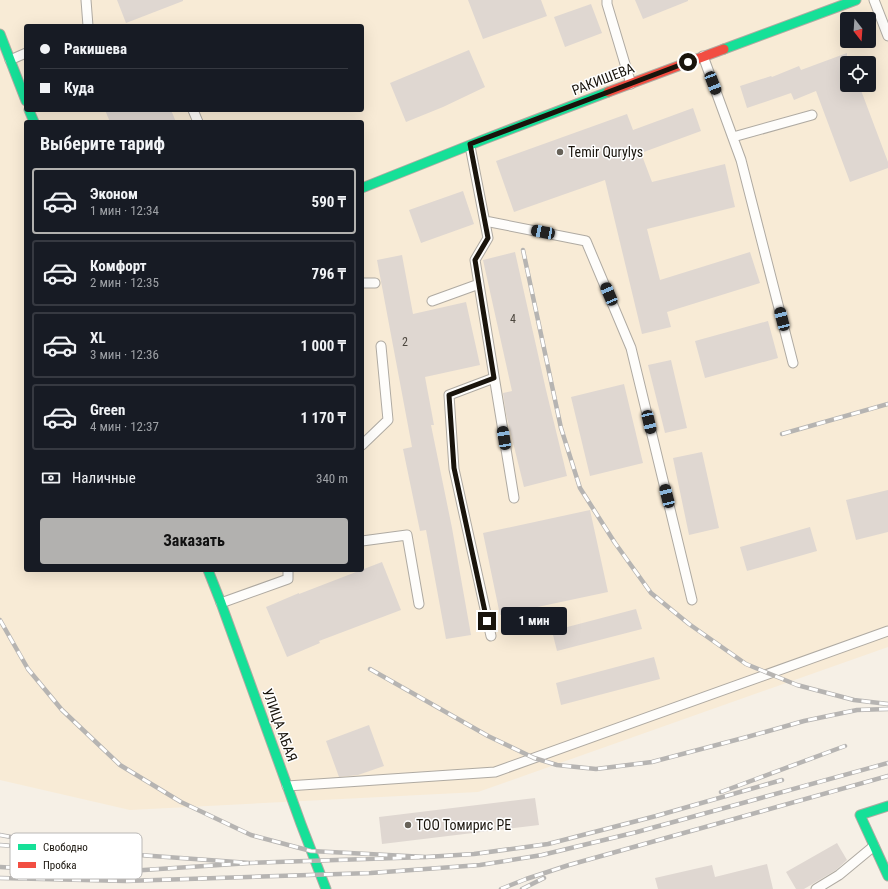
<!DOCTYPE html>
<html lang="ru">
<head>
<meta charset="utf-8">
<style>
  body { margin:0; font-family:"Roboto Condensed",sans-serif; background:#242831; color:#f1f3f6; height:100vh; display:flex; flex-direction:column; font-size:15px; white-space:nowrap }
  * { box-sizing:border-box; margin:0 }
  p { font-size:13px; color:#9ea1a6 }
  .icon { flex:none; width:22px; height:22px; fill:none; stroke:currentColor; stroke-width:2; stroke-linecap:round; stroke-linejoin:round }
  .map { position:relative; flex:1; overflow:hidden }
  .details { position:absolute; left:24px; top:120px; width:340px; height:452px; display:flex; flex-direction:column; background:#171b24; border-radius:4px; box-shadow:0 4px 16px #0002 }
  .details>* { flex:none }
  .top-card { position:absolute; left:24px; top:24px; width:340px; height:88px; border-radius:4px; box-shadow:0 4px 16px #0002; display:grid; align-content:center; height:88px; padding:0 16px; background:#171b24 }
  .needle { width:26px; rotate:163deg }
  .controls { position:absolute; left:840px; top:12px; display:grid; gap:8px }
  .controls a { display:grid; place-items:center; width:36px; height:36px; border-radius:4px; background:#171b24; box-shadow:0 4px 16px #0002; font-size:20px }
  .end { position:absolute; width:18px; height:18px; margin:-9px; border:5px solid #19140c; background:#fff; box-shadow:0 0 0 2px #fff }
  .from { border-radius:50% }
  .bubble { position:absolute; height:28px; border-radius:4px; background:#171b24; box-shadow:0 4px 16px #0002; font-size:13px; font-weight:700; line-height:28px; text-align:center }
  .car { position:absolute; width:12px; height:24px; margin:-12px -6px; border-radius:5px; box-shadow:0 0 3px 1px #0007; background:linear-gradient(#222 24%,#8ab4d8 0 40%,#222 0 76%,#8ab4d8 0 86%,#222 0) }
  .top-card b { display:flex; align-items:center; gap:14px; height:38px; font-size:15px }
  .top-card b+b { border-top:1px solid #363941 }
  .top-card i { width:10px; height:10px; background:#f1f3f6 }
  ul { padding:0; list-style:none }
  li { display:flex; align-items:center; gap:12px; height:66px; margin:0 8px 6px; padding:0 8px; border:2px solid #363941; border-radius:4px }
  li div { flex:1 }
  li b { display:block; font-size:15px }
  li em { font-style:normal; font-weight:700 }
  li.current { border-color:#b2b1af }
  li>.icon { width:36px; height:36px; stroke-width:1.5 }
  h2 { padding:0 16px; font-size:18px; line-height:48px }
  .pay { display:flex; align-items:center; gap:10px; height:44px; padding:0 16px; font-size:15px }
  .pay p { margin-inline-start:auto }
  .cta { display:flex; gap:8px; margin-top:auto; padding:8px 16px }
  .cta a { flex:1; height:46px; border-radius:4px; background:#b2b1af; color:#111; font-size:16px; font-weight:700; line-height:46px; text-align:center }
  .map>svg:first-child { display:block }
</style>
</head>
<body>
<div class="map">
<svg width="888" height="889" viewBox="0 0 888 889">
  <rect width="100%" height="100%" fill="#f6f0e6"/>
  <path fill="#f8ebd6" fill-rule="evenodd" d="M 0,0 L 888,0 L 888,647 L 478,792 L 130,810 L 0,780 ZM 847,19 L 869,19 L 869,41 L 847,41 ZM 26,26 L 362,26 L 362,110 L 26,110 ZM 847,63 L 869,63 L 869,85 L 847,85 ZM 26,122 L 362,122 L 362,570 L 26,570 Z"/>
  <path fill="#dfd7d1" d="M 117,0 L 183,0 L 183,1 L 126,23 Z
    M 468,0 L 541,0 L 547,16 L 483,39 Z
    M 635,0 L 688,0 L 688,1 L 643,19 Z
    M 591,4 L 602,33 L 565,47 L 554,17 Z
    M 469,50 L 485,87 L 443,107 L 406,122 L 390,83 Z
    M 847,53 L 847,85 L 859,85 L 888,162 L 888,168 L 850,182 L 816,91 L 794,100 L 791,93 L 747,108 L 740,86 L 771,76 L 772,77 L 799,66 L 801,70 Z
    M 693,108 L 701,131 L 641,153 L 652,182 L 725,164 L 735,207 L 647,229 L 660,280 L 750,252 L 760,283 L 667,312 L 671,327 L 642,334 L 605,180 L 514,212 L 496,161 L 627,114 L 633,130 Z
    M 105,110 L 171,110 L 176,122 L 110,122 Z
    M 463,191 L 474,224 L 421,243 L 409,210 Z
    M 515,252 L 546,390 L 567,476 L 524,487 L 506,414 L 503,393 L 512,391 L 483,260 Z
    M 402,255 L 413,314 L 466,302 L 480,365 L 425,377 L 434,425 L 431,425 L 452,528 L 471,635 L 446,639 L 426,530 L 420,531 L 403,449 L 412,447 L 377,260 Z
    M 768,321 L 778,358 L 705,378 L 695,341 Z
    M 671,360 L 687,428 L 665,433 L 648,365 Z
    M 624,384 L 643,463 L 590,476 L 571,397 Z
    M 702,452 L 719,528 L 689,535 L 673,458 Z
    M 888,490 L 888,532 L 856,540 L 846,500 Z
    M 590,510 L 608,592 L 500,615 L 483,533 Z
    M 810,527 L 817,551 L 747,571 L 740,547 Z
    M 382,562 L 401,610 L 319,641 L 320,643 L 287,657 L 266,607 L 299,593 L 299,594 Z
    M 636,609 L 642,629 L 557,651 L 552,631 Z
    M 654,657 L 660,679 L 561,705 L 556,683 Z
    M 369,725 L 384,766 L 358,775 L 339,777 L 326,741 Z
    M 535,798 L 539,825 L 382,844 L 379,817 Z
    M 837,843 L 847,860 L 836,870 L 804,889 L 796,889 L 786,872 Z
    M 767,864 L 773,889 L 658,889 L 655,878 L 712,865 L 715,877 Z"/>
  <g fill="none" stroke-linecap="round" stroke-linejoin="round">
    <defs>
      <path id="lane" d="M 86,0 L 88,26
        M 607,0 L 607,4 L 631,84
        M 874,0 L 888,36
        M 703,56 L 741,160 L 793,363
        M 10,60 L 26,53
        M 193,110 L 198,122
        M 733,137 L 812,115
        M 470,146 L 488,238 L 475,260 L 514,498
        M 485,221 L 586,241 L 631,348 L 692,600
        M 362,283 L 375,283
        M 432,301 L 479,284
        M 362,445 L 388,420 L 381,346
        M 362,541 L 407,535 L 419,604
        M 221,603 L 288,579 L 288,570
        M 491,636 L 454,469 L 449,395 L 494,378
        M 287,786 L 495,772 L 888,631
        M 816,889 L 839,875 L 874,846"/>
      <path id="fast" d="M 0,34 L 26,101
        M 724,49 L 856,0
        M 29,110 L 34,122
        M 362,188 L 485,139 L 608,92
        M 208,570 L 221,603 L 301,824 L 326,889
        M 888,806 L 860,815 L 888,876"/>
      <path id="jam" d="M 608,92 L 724,49"/>
    </defs>
    <use href="#lane" stroke="#afaaa2" stroke-width="11"/>
    <use href="#fast" stroke="#afaaa2" stroke-width="11"/>
    <use href="#jam" stroke="#afaaa2" stroke-width="11"/>
    <use href="#lane" stroke="#fefdfb" stroke-width="9"/>
    <use href="#fast" stroke="#16e098" stroke-width="9"/>
    <use href="#jam" stroke="#f24e42" stroke-width="9"/>
    <defs>
      <path id="rail" d="M 523,250 L 561,428 L 580,488 L 615,543 L 651,593 L 689,624 L 746,664 L 797,685 L 854,700 L 888,704
        M 782,434 L 888,404
        M 0,620 L 28,669 L 62,710 L 120,765 L 181,802 L 251,835 L 311,851 L 426,857 L 250,863
        M 370,669 L 488,736 L 534,758 L 557,765 L 596,769 L 652,762 L 747,737 L 804,721 L 857,710 L 888,709
        M 721,792 L 845,746
        M 0,835 L 49,844
        M 0,845 L 250,863 L 129,871 L 70,871 L 0,867
        M 426,857 L 474,854 L 548,844 L 656,816 L 782,780
        M 0,878 L 126,881 L 371,873 L 480,865 L 542,855 L 637,832 L 888,763
        M 501,889 L 526,879 L 569,865 L 888,776
        M 522,889 L 544,878"/>
    </defs>
    <use href="#rail" stroke="#b6b4b2" stroke-width="4.5"/>
    <use href="#rail" stroke="#fff" stroke-width="3" stroke-dasharray="9" stroke-linecap="butt"/>
  </g>
  <g fill="none" stroke-linecap="round" stroke-linejoin="round">
    <path stroke="#19140c" stroke-width="5" d="M 487,621 L 454,468 L 449,395 L 494,378 L 475,260 L 488,238 L 470,144 L 688,62"/>
  </g>
  <g fill="#666158" stroke="#fff" stroke-width="1.5">
    <circle cx="560" cy="152" r="4"/>
    <circle cx="408" cy="825" r="4"/>
  </g>
  <g text-anchor="middle" dominant-baseline="central" stroke-width="3" stroke-linejoin="round" paint-order="stroke">
    <g font-size="12" fill="#4c463e">
      <text x="513" y="319">4</text>
      <text x="405" y="342">2</text>
    </g>
    <g font-size="14" fill="#19140c" stroke="#fff">
      <text transform="translate(603 79) rotate(-21)">РАКИШЕВА</text>
      <text transform="translate(280 725) rotate(70)">УЛИЦА АБАЯ</text>
    </g>
    <g font-size="14" fill="#19140c" stroke="#fff" text-anchor="start">
      <text x="568" y="152">Temir Qurylys</text>
      <text x="416" y="825">ТОО Томирис РЕ</text>
    </g>
  </g>
  <rect x="10" y="833" width="132" height="46" rx="6" fill="#fff" stroke="#bab8b6" stroke-width="1"/>
  <rect x="18" y="844" width="18" height="6" fill="#16e098"/>
  <rect x="18" y="862" width="18" height="6" fill="#f24e42"/>
  <g font-size="11" fill="#19140c">
    <text x="43" y="851">Свободно</text>
    <text x="43" y="869">Пробка</text>
  </g>
</svg>
<div class="controls">
<a><svg class="needle" viewBox="-14 -14 28 28"><path d="M0-13l5 13h-10z" fill="#e53935"/><path d="M0 13l5-13h-10z" fill="#9ea1a6"/></svg></a>
<a><svg class="icon" aria-label="locate" viewBox="0 0 24 24"><circle cx="12" cy="12" r="6"/><path d="M12 2v4M12 18v4M2 12h4M18 12h4"/></svg></a>
</div>
<i class="end from" style="left:688px;top:62px"></i>
<i class="end" style="left:487px;top:621px"></i>
<div class="bubble" style="left:501px;top:607px;width:66px">1 мин</div>
<i class="car" style="left:713px;top:83px;rotate:159deg"></i>
<i class="car" style="left:543px;top:232px;rotate:281deg"></i>
<i class="car" style="left:609px;top:294px;rotate:337deg"></i>
<i class="car" style="left:782px;top:319px;rotate:346deg"></i>
<i class="car" style="left:649px;top:422px;rotate:167deg"></i>
<i class="car" style="left:504px;top:438px;rotate:351deg"></i>
<i class="car" style="left:667px;top:496px;rotate:346deg"></i>
<div class="top-card">
<b><i class="from"></i>Ракишева</b>
<b><i></i>Куда</b>
</div>
<section class="details">
<h2>Выберите тариф</h2>
<ul>
<li class="current"><svg class="icon" aria-label="car" viewBox="0 0 24 24"><path d="M5 17H2v-5l4-1 3-4h7l3 4 3 1v5h-3M9 17h6M6 11h13"/><circle cx="7" cy="17" r="2"/><circle cx="17" cy="17" r="2"/></svg><div><b>Эконом</b><p>1 мин · 12:34</p></div><em>590 ₸</em></li>
<li><svg class="icon" aria-label="car" viewBox="0 0 24 24"><path d="M5 17H2v-5l4-1 3-4h7l3 4 3 1v5h-3M9 17h6M6 11h13"/><circle cx="7" cy="17" r="2"/><circle cx="17" cy="17" r="2"/></svg><div><b>Комфорт</b><p>2 мин · 12:35</p></div><em>796 ₸</em></li>
<li><svg class="icon" aria-label="car" viewBox="0 0 24 24"><path d="M5 17H2v-5l4-1 3-4h7l3 4 3 1v5h-3M9 17h6M6 11h13"/><circle cx="7" cy="17" r="2"/><circle cx="17" cy="17" r="2"/></svg><div><b>XL</b><p>3 мин · 12:36</p></div><em>1 000 ₸</em></li>
<li><svg class="icon" aria-label="car" viewBox="0 0 24 24"><path d="M5 17H2v-5l4-1 3-4h7l3 4 3 1v5h-3M9 17h6M6 11h13"/><circle cx="7" cy="17" r="2"/><circle cx="17" cy="17" r="2"/></svg><div><b>Green</b><p>4 мин · 12:37</p></div><em>1 170 ₸</em></li>
</ul>
<div class="pay"><svg class="icon" aria-label="cash" viewBox="0 0 24 24"><path d="M3 7h18v10H3z"/><circle cx="12" cy="12" r="2"/></svg>Наличные<p>340 m</p></div>
<div class="cta"><a>Заказать</a></div>
</section>
</div>
</body>
</html>
